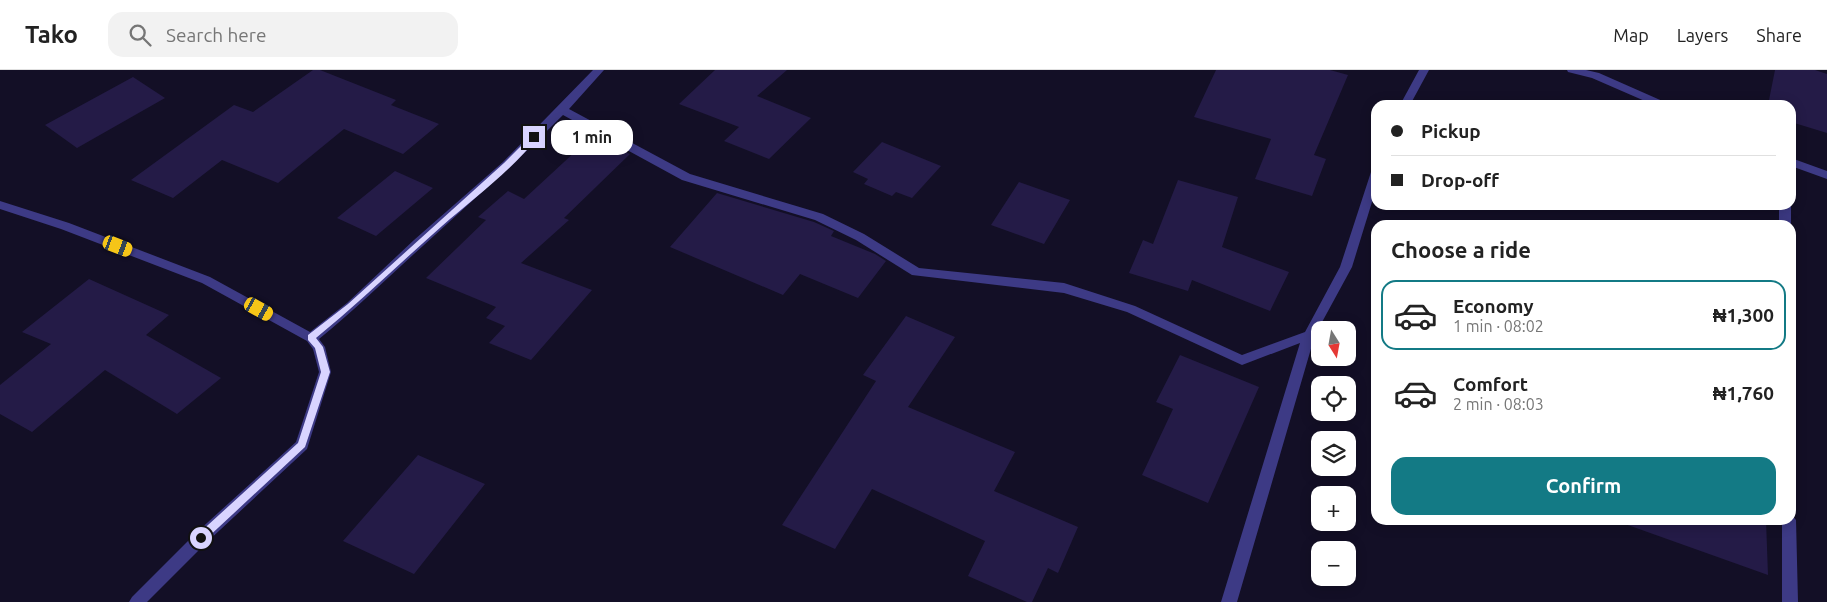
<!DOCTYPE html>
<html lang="en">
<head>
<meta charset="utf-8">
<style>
  body { margin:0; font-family:Ubuntu,sans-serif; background:#f2f2f2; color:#222; height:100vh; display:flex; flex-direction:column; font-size:19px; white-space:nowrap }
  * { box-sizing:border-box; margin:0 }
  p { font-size:16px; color:#767676 }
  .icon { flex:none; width:28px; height:28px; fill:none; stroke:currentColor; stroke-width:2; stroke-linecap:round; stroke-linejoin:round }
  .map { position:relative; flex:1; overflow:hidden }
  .side { position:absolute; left:1371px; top:150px; width:425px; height:305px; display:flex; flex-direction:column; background:#fff; border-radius:15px; box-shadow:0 2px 12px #0003 }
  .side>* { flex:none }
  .top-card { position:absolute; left:1371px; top:30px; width:425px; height:110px; border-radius:15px; box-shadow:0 2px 12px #0003; display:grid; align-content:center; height:110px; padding:0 20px; background:#fff }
  .needle { width:32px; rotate:169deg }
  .buttons { position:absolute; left:1311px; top:251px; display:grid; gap:10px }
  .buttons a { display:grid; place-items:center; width:45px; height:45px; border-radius:10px; background:#fff; box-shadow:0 2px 12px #0003; font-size:25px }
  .end { position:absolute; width:22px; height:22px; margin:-11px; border:6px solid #d9d4ff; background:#111; box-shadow:0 0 0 2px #111 }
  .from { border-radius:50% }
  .bubble { position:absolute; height:35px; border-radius:15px; background:#fff; box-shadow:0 2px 12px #0003; font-size:16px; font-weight:600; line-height:35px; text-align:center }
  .car { position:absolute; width:15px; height:30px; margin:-15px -8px; border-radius:6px; box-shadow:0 0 4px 1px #0007; background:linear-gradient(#f5c518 24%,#345 0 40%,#f5c518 0 76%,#345 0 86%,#f5c518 0) }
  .top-card b { display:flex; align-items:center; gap:18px; height:48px; font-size:19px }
  .top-card b+b { border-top:1px solid #e0e0e0 }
  .top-card i { width:12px; height:12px; background:#222 }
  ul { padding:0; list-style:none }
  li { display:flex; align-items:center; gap:15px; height:70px; margin:0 10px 8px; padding:0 10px; border:2px solid transparent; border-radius:15px }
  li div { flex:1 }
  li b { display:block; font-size:19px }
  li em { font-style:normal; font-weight:600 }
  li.current { border-color:#137a85 }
  li>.icon { width:45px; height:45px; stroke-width:1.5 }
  h2 { padding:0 20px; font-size:22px; line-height:60px }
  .primary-button { display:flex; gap:10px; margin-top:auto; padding:10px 20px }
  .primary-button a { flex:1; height:58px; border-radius:15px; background:#137a85; color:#fff; font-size:20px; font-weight:600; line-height:58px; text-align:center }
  header { display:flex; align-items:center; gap:30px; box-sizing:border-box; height:70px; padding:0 25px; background:#fff; border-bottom:1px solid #e0e0e0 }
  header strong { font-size:24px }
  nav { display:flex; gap:28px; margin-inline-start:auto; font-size:18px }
  .search { width:350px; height:45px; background:#f2f2f2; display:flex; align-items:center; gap:12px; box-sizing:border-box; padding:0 18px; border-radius:15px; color:#767676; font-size:19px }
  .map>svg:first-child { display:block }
</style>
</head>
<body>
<header>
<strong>Tako</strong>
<div class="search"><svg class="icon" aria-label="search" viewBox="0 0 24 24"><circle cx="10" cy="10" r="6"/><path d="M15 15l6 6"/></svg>Search here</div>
<nav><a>Map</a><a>Layers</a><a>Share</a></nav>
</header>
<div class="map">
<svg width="1827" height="532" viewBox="0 0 1827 532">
  <rect width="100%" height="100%" fill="#130f26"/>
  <path fill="#241b47" d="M 313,0 L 320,0 L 396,30 L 391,35 L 439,54 L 403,84 L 344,59 L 278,113 L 222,90 L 173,128 L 131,110 L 234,35 L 253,42 Z
    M 715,0 L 787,0 L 757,26 L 811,48 L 769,89 L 724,71 L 739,57 L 679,34 Z
    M 1216,0 L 1330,0 L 1348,5 L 1314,85 L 1326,89 L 1312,126 L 1255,109 L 1271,69 L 1194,47 Z
    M 1775,0 L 1815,0 L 1827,4 L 1827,63 L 1791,52 L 1791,35 L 1768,35 Z
    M 133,7 L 165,28 L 77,78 L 45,55 Z
    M 590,68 L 630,84 L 564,148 L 569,150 L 521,193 L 592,220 L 531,290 L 489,273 L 505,256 L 486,248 L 496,237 L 426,208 L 486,150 L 478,147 L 508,121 L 524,129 Z
    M 882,72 L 941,96 L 912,128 L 896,122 L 892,126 L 864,114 L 868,109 L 853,102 Z
    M 395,101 L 433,118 L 376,166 L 337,148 Z
    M 1178,110 L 1238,127 L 1222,177 L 1289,202 L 1270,241 L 1192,210 L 1188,221 L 1129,203 L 1143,170 L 1153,174 Z
    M 1019,112 L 1070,130 L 1044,174 L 991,155 Z
    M 717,123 L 814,152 L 834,161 L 831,166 L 875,184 L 886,191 L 858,228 L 800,204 L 783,225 L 670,177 Z
    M 89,209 L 169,245 L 146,265 L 221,308 L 177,344 L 105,300 L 32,362 L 0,344 L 0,315 L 51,274 L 22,262 Z
    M 906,246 L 955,267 L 908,337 L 1015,382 L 994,421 L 1078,457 L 1058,503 L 1048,498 L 1032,532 L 1027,532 L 968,506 L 985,471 L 872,419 L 835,479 L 782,455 L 876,311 L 863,305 Z
    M 1180,285 L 1259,317 L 1208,433 L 1142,405 L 1173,339 L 1156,332 Z
    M 418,385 L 485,414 L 414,504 L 343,471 Z
    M 1625,450 L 1766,450 L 1768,505 L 1625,454 Z"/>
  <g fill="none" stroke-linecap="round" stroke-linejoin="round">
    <path fill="#3d3a85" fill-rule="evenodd" d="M 593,0 L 604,0 L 569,39 L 690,104 L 823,144 L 864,164 L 919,198 L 1064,213 L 1135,236 L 1242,285 L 1305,262 L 1340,197 L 1371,102 L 1376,98 L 1376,119 L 1352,197 L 1315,265 L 1237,532 L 1221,532 L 1300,273 L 1242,295 L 1127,242 L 1064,223 L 912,205 L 856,170 L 815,150 L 682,110 L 563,45 C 518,90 471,132 424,175 C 389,206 356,239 319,269 L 325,277 L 331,302 L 307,379 L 206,473 L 147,532 L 129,532 L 132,527 L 196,463 L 296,372 L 319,302 L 313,279 L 307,271 L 202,213 L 61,159 L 0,139 L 0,131 L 69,153 L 210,207 L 310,262 L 347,233 L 414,170 L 503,92 Z
      M 1419,0 L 1429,0 L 1410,35 L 1400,35 Z
      M 1567,0 L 1586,0 L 1599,3 L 1667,33 L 1668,35 L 1654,35 L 1592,8 L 1568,2 Z
      M 1791,88 L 1827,101 L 1827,109 L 1791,96 Z
      M 1779,135 L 1791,135 L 1791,155 L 1779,155 Z
      M 1791,444 L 1796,450 L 1798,532 L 1782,532 L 1782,450 L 1791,450 Z"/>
  </g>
  <path fill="#d9d4ff" d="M 532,65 L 538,67 C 511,101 474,128 442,156 C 400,193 360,232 316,268 L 323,277 L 330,302 L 305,377 L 204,471 L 197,471 L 197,465 L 298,373 L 321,302 L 315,278 L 308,270 L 308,265 L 348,234 L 504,93 Z"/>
</svg>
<div class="buttons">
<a><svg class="needle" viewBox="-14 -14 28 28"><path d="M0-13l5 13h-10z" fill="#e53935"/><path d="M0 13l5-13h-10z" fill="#767676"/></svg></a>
<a><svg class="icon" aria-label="locate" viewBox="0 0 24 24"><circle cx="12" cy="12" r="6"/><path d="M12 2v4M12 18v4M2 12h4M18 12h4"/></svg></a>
<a><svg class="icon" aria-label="layers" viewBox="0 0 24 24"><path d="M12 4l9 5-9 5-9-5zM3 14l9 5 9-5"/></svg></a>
<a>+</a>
<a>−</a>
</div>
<i class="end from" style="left:201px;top:468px"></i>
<i class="end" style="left:534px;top:67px"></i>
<div class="bubble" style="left:551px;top:50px;width:82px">1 min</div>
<i class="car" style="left:118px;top:176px;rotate:111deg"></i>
<i class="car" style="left:259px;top:239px;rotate:119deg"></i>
<div class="top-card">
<b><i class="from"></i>Pickup</b>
<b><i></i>Drop-off</b>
</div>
<section class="side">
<h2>Choose a ride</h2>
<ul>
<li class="current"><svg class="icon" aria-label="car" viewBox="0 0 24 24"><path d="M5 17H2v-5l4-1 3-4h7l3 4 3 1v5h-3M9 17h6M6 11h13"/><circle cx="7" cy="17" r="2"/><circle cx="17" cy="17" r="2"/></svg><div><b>Economy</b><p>1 min · 08:02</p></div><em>₦1,300</em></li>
<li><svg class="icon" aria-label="car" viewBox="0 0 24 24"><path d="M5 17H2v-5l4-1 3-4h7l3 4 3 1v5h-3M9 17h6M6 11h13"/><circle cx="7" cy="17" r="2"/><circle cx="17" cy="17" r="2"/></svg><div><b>Comfort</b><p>2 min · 08:03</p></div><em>₦1,760</em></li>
</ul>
<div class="primary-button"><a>Confirm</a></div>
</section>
</div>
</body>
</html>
